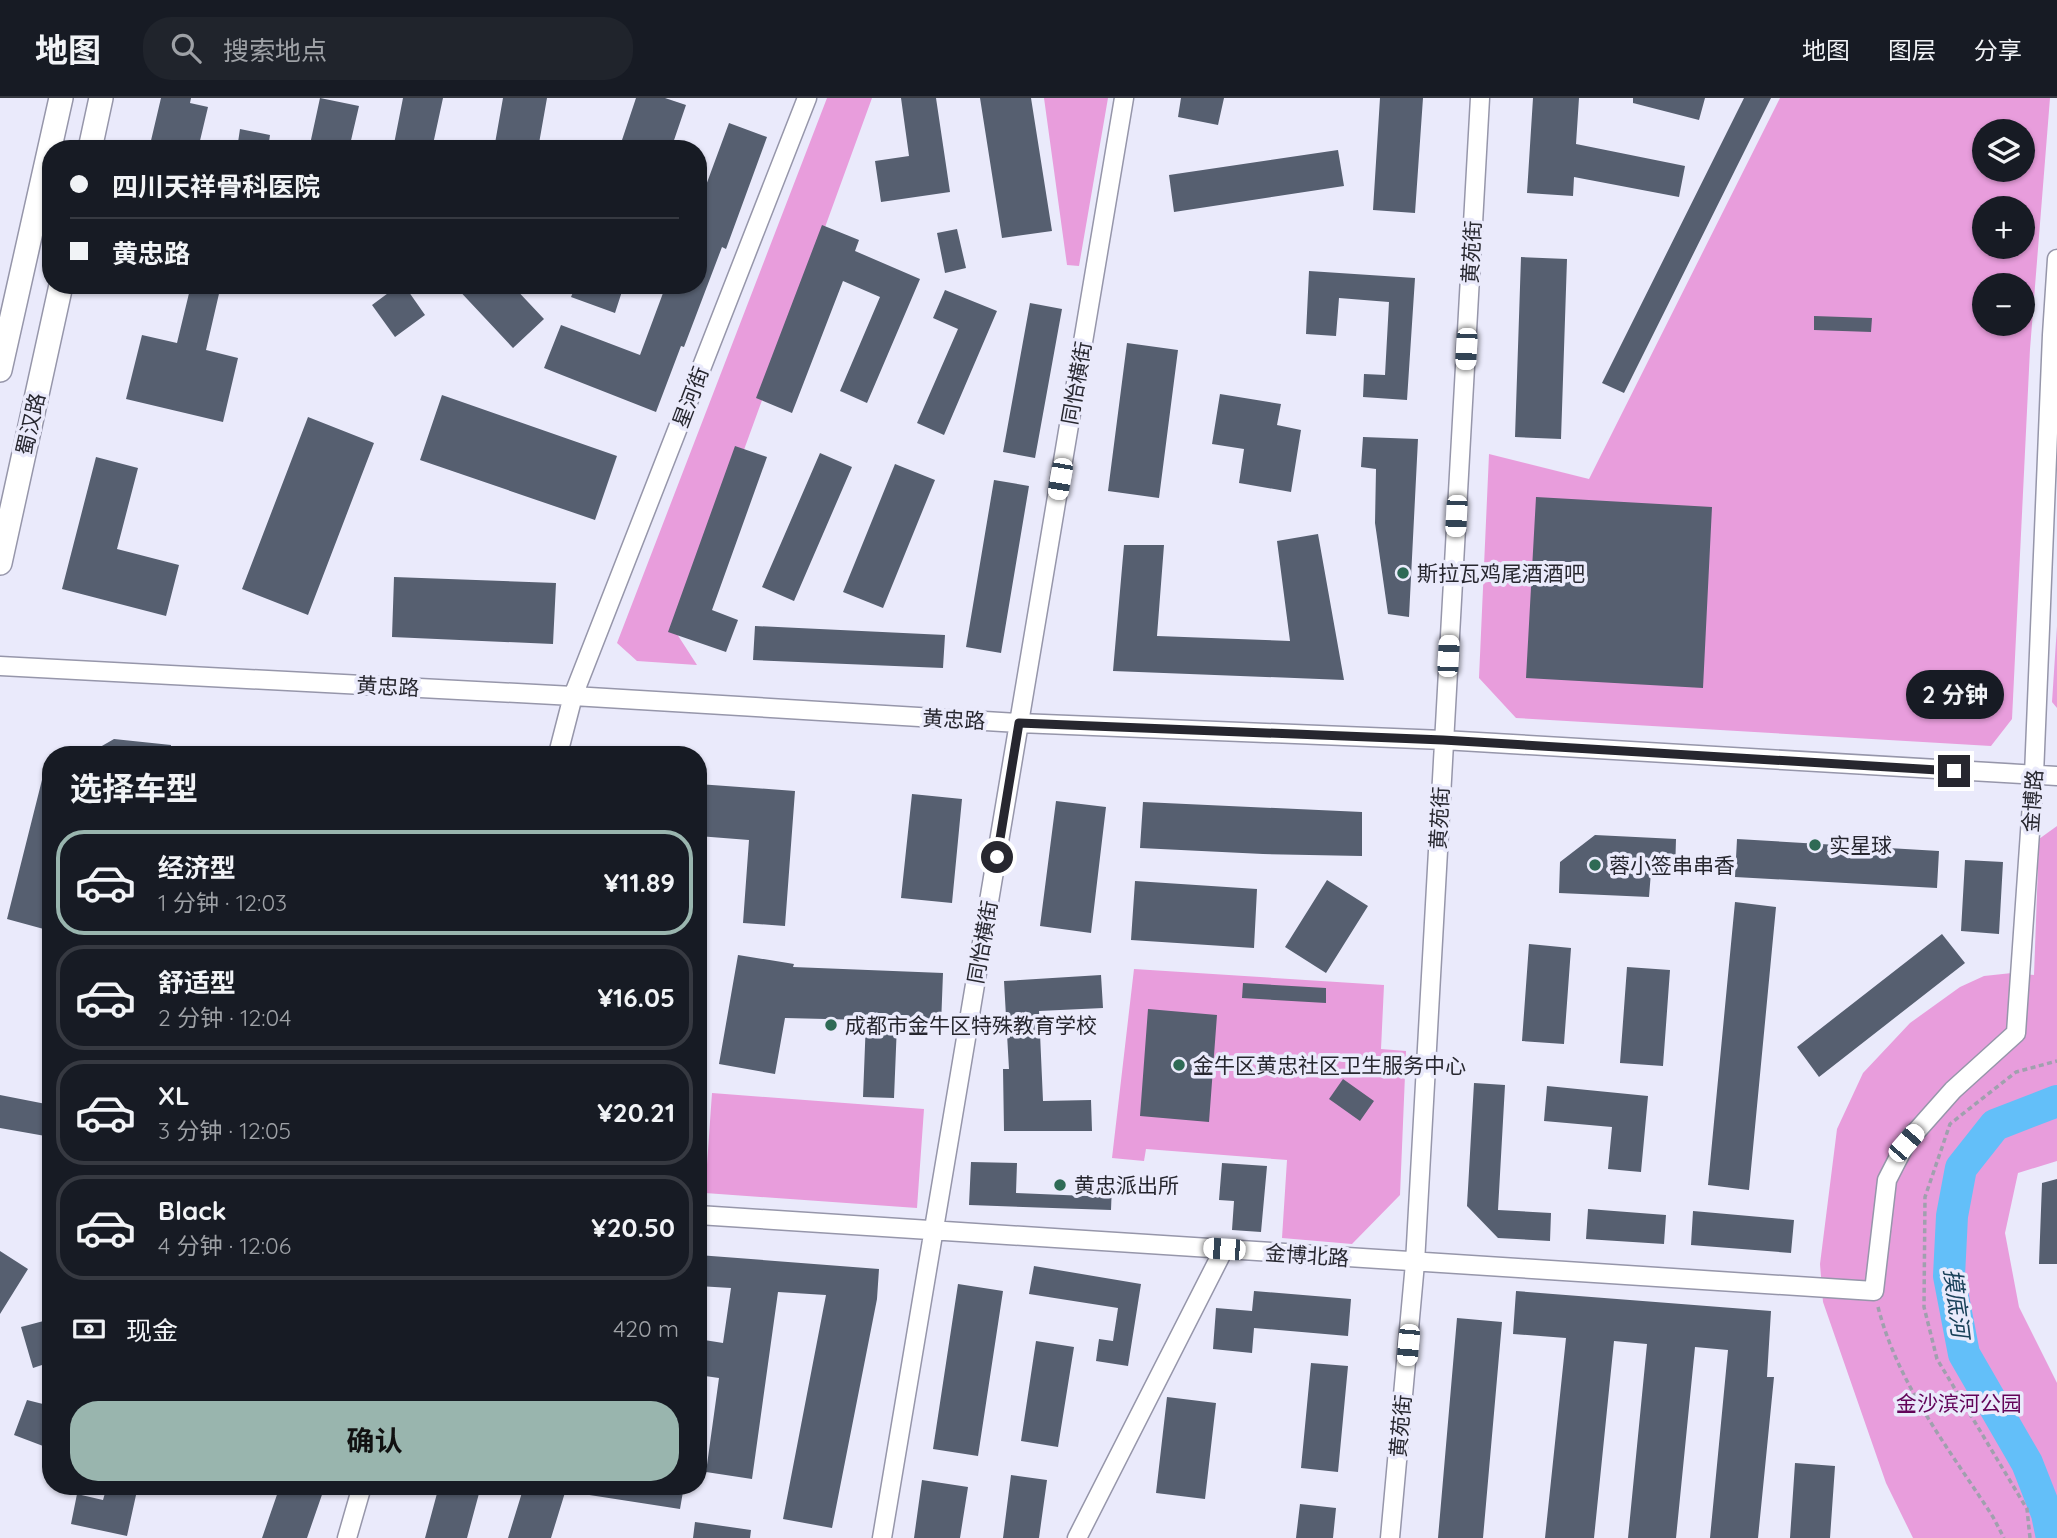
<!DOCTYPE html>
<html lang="zh">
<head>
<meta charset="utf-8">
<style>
  body { margin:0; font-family:Quicksand,"Noto Sans SC",sans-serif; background:#20242c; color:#f1f3f6; height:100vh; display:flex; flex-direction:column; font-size:26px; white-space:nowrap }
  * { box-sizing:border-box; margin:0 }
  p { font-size:23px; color:#9ea1a6 }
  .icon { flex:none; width:38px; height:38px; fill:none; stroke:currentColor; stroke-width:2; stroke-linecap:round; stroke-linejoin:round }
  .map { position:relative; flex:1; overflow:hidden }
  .drawer { position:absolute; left:42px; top:648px; width:665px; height:749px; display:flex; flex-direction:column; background:#171b24; border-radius:28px; box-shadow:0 2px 5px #0004 }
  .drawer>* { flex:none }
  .banner { position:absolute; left:42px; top:42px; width:665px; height:154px; border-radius:28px; box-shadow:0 2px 5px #0004; display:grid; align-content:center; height:154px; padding:0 28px; background:#171b24 }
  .fabs { position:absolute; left:1972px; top:21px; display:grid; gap:14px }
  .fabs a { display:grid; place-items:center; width:63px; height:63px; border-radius:50%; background:#171b24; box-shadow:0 2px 5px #0004; font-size:35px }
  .end { position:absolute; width:32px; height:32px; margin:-16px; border:9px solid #27272f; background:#fff; box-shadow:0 0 0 4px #fff }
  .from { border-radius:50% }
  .bubble { position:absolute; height:49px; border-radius:24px; background:#171b24; box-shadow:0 2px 5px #0004; font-size:23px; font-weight:700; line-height:49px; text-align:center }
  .car { position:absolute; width:21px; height:42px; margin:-21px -10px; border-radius:9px; box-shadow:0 0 5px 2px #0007; background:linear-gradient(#fff 24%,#345 0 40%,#fff 0 76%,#345 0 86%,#fff 0) }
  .banner b { display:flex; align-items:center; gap:24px; height:66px; font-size:26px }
  .banner b+b { border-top:2px solid #363941 }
  .banner i { width:18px; height:18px; background:#f1f3f6 }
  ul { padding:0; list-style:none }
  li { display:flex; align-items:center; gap:21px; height:105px; margin:0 14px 10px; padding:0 14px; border:4px solid #363941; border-radius:28px }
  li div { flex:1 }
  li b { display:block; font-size:26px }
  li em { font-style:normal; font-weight:700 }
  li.selected { border-color:#99b5ae }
  li>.icon { width:63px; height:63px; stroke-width:1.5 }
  h2 { padding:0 28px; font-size:32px; line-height:84px }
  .pay { display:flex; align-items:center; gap:18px; height:77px; padding:0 28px; font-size:26px }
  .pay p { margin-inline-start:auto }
  .primary-button { display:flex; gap:14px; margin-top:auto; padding:14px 28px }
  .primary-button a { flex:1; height:80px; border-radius:28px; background:#99b5ae; color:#111; font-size:28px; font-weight:700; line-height:80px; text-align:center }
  header { display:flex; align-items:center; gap:42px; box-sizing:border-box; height:98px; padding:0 35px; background:#171b24; border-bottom:2px solid #363941 }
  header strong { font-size:33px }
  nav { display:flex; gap:38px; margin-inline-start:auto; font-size:24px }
  .search { width:490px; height:63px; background:#20242c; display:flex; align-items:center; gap:18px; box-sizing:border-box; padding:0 24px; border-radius:28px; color:#9ea1a6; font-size:26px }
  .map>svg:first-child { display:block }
</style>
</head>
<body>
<header>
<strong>地图</strong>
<div class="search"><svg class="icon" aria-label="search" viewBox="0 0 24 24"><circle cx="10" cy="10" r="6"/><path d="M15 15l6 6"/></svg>搜索地点</div>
<nav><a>地图</a><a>图层</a><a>分享</a></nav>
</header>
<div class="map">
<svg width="2057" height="1440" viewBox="0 0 2057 1440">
  <rect width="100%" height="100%" fill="#eaeafb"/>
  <path fill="#e89ddc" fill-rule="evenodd" d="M 827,0 L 872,0 L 677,536 L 697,567 L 637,563 L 617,545 Z
    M 1044,0 L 1108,0 L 1079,168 L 1067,167 Z
    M 1780,0 L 2050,0 L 2030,251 L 2012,621 L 1991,648 L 1516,620 L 1479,580 L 1489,356 L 1589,381 ZM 1984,33 L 2023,33 L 2023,72 L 1984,72 ZM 1984,110 L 2023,110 L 2023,149 L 1984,149 ZM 1984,187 L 2023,187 L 2023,226 L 1984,226 Z
    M 2057,528 L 2057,610 L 2052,604 Z
    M 2057,728 L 2057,1063 L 2018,1075 L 2005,1135 L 2019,1209 L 2057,1285 L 2057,1440 L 1913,1440 L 1886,1385 L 1823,1204 L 1820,1166 L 1837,1031 L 1863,975 L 1910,925 L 1960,889 L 1984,878 L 2012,875 L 2034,877 L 2039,741 Z
    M 1134,871 L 1384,887 L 1381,951 L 1406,953 L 1400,1097 L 1352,1146 L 1282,1140 L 1287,1062 L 1146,1051 L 1144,1063 L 1112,1060 Z
    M 712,995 L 924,1011 L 917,1110 L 705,1095 Z"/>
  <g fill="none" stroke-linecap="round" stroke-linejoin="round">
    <path stroke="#63bff9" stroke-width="32" d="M 2052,1440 L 2047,1416 L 2027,1365 L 1964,1256 L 1949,1178 L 1952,1118 L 1961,1070 L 1995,1027 L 2057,1003"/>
  </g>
  <path fill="#565f70" d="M 161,0 L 191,0 L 190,5 L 208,9 L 198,51 L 149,51 Z
    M 320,0 L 359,8 L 349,51 L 309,51 Z
    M 403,0 L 443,0 L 432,51 L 393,51 Z
    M 503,0 L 547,0 L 538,51 L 494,51 Z
    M 636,0 L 665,0 L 686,7 L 671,51 L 619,51 Z
    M 901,0 L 936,0 L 950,94 L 881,104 L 875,63 L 909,58 Z
    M 980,0 L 1031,0 L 1052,133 L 1002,140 Z
    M 1181,0 L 1224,0 L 1218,27 L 1178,19 Z
    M 1380,0 L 1423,0 L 1415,115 L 1373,112 Z
    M 1533,0 L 1579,0 L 1576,46 L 1685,68 L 1679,99 L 1574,79 L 1573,98 L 1527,95 Z
    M 1633,0 L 1705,0 L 1699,22 L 1633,5 Z
    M 1744,0 L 1771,0 L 1624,295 L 1602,285 Z
    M 729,25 L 767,39 L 726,151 L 722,149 L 684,249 L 681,248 L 656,314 L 544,270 L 561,227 L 640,257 L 666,187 L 698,187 L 698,109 Z
    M 240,31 L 270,37 L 268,51 L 237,51 Z
    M 1338,52 L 1344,88 L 1174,114 L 1169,77 Z
    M 822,127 L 859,142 L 855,153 L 920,181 L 867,305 L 840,293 L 880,199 L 843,183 L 792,315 L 756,300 Z
    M 957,131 L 966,170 L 945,175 L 937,135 Z
    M 1521,159 L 1567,161 L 1561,341 L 1515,339 Z
    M 1309,173 L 1415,180 L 1407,302 L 1363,299 L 1364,276 L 1385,277 L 1389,204 L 1339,200 L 1336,238 L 1306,236 Z
    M 191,187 L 221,187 L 206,252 L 238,260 L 223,324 L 126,301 L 142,237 L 177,245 Z
    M 399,187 L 404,187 L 425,217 L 395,239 L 372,207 Z
    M 454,187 L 512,187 L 544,221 L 513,250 Z
    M 576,187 L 624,187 L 615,215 L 571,199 Z
    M 945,192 L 997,213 L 944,337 L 917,325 L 958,231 L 933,220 Z
    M 1030,205 L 1062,211 L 1035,360 L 1003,354 Z
    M 1814,218 L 1872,220 L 1871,234 L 1814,232 Z
    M 1127,245 L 1178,252 L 1159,400 L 1108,393 Z
    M 1220,296 L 1281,306 L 1277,327 L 1301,332 L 1291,394 L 1239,385 L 1244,351 L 1212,346 Z
    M 442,297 L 617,358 L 595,422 L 420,362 Z
    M 308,319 L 374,345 L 308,517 L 242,491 Z
    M 1363,339 L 1418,341 L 1409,519 L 1388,516 L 1375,425 L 1376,371 L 1361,369 Z
    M 735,348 L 767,359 L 712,512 L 738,522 L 726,554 L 668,534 Z
    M 820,355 L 852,369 L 794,503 L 762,489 Z
    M 96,359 L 138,370 L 117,451 L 179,467 L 166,518 L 62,491 Z
    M 895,366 L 935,382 L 883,510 L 843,494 Z
    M 994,382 L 1029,388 L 1001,555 L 966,549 Z
    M 1536,399 L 1712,409 L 1703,590 L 1526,580 Z
    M 1318,436 L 1344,582 L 1113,573 L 1124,447 L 1164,447 L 1157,538 L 1290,543 L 1277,443 Z
    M 394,479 L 556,485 L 553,546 L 392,539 Z
    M 755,528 L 945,537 L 943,570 L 753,562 Z
    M 114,641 L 171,647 L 171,656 L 88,656 Z
    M 46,666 L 51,667 L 51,833 L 7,821 Z
    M 698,686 L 795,693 L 785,828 L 743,825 L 749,742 L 698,738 Z
    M 912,696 L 962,701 L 952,805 L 901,800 Z
    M 1056,703 L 1106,709 L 1091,835 L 1040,828 Z
    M 1143,704 L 1362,714 L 1362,758 L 1263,756 L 1140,750 Z
    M 1595,737 L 1676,741 L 1675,775 L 1651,774 L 1649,799 L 1559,795 L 1560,764 Z
    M 1737,741 L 1939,753 L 1937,790 L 1735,779 Z
    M 1965,762 L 2003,764 L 1999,836 L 1961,833 Z
    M 1327,782 L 1368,808 L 1326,875 L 1285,849 Z
    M 1135,783 L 1257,791 L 1254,850 L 1131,842 Z
    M 1735,804 L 1776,809 L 1749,1092 L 1708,1087 Z
    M 1942,836 L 1965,865 L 1819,979 L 1797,949 Z
    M 1529,846 L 1571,850 L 1564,946 L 1522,943 Z
    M 738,857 L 794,866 L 793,869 L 943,875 L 941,927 L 897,926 L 894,1000 L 863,999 L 866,922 L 785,920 L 775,976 L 719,966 Z
    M 1627,869 L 1670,872 L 1663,968 L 1620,965 Z
    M 1101,877 L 1103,910 L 1039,913 L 1043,1003 L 1091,1002 L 1092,1033 L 1004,1033 L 1003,971 L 1009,971 L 1004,883 Z
    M 1243,885 L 1326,890 L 1326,905 L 1242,900 Z
    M 1148,911 L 1217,917 L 1209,1024 L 1140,1018 Z
    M 1343,981 L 1374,1003 L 1360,1023 L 1329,1001 Z
    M 1474,985 L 1505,987 L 1498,1112 L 1551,1115 L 1550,1143 L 1498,1140 L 1467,1108 Z
    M 1547,988 L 1648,998 L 1641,1074 L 1608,1071 L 1612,1029 L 1544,1023 Z
    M 0,997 L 51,1007 L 51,1039 L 0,1030 Z
    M 971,1064 L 1017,1065 L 1016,1095 L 1087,1098 L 1087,1085 L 1112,1086 L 1111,1112 L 969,1107 Z
    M 1222,1065 L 1267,1068 L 1261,1134 L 1232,1132 L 1234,1103 L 1219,1102 Z
    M 2057,1081 L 2057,1166 L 2039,1166 L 2042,1085 Z
    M 1588,1111 L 1666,1117 L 1664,1146 L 1586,1141 Z
    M 1693,1113 L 1794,1122 L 1791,1155 L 1691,1147 Z
    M 0,1153 L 28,1171 L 0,1216 Z
    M 698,1157 L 879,1171 L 877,1201 L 832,1430 L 783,1421 L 826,1197 L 778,1194 L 752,1381 L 706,1374 L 719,1280 L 698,1277 L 698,1241 L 723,1245 L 731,1190 L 698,1188 Z
    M 1034,1168 L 1141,1186 L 1128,1268 L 1096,1263 L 1099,1241 L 1113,1243 L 1118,1210 L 1029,1196 Z
    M 958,1186 L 1003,1193 L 978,1358 L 933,1351 Z
    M 1254,1193 L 1351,1201 L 1348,1238 L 1254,1230 L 1252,1255 L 1213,1251 L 1216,1210 L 1252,1213 Z
    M 1516,1193 L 1771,1213 L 1767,1279 L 1774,1279 L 1758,1440 L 1710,1440 L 1728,1252 L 1695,1249 L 1676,1440 L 1628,1440 L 1647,1246 L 1614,1243 L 1594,1440 L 1545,1440 L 1566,1240 L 1513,1236 Z
    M 1457,1220 L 1502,1224 L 1483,1440 L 1438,1440 Z
    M 51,1221 L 51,1264 L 33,1270 L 21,1229 Z
    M 1036,1243 L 1074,1249 L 1058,1349 L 1021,1343 Z
    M 1311,1265 L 1348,1268 L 1338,1374 L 1301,1370 Z
    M 1167,1299 L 1216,1305 L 1205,1401 L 1156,1395 Z
    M 27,1302 L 51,1308 L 51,1351 L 14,1337 Z
    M 1795,1365 L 1835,1368 L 1830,1440 L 1790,1440 Z
    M 1011,1377 L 1047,1382 L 1039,1440 L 1003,1440 Z
    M 922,1382 L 968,1389 L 960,1440 L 914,1440 Z
    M 107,1388 L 138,1388 L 127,1438 L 71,1426 L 77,1396 L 103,1402 Z
    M 280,1388 L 325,1388 L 307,1440 L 262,1440 Z
    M 439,1388 L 481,1388 L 467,1440 L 425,1440 Z
    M 524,1388 L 567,1388 L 551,1440 L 508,1440 Z
    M 583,1388 L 684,1388 L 680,1411 L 583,1396 Z
    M 1300,1406 L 1336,1410 L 1333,1440 L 1296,1440 Z
    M 695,1424 L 751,1432 L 750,1440 L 693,1440 Z"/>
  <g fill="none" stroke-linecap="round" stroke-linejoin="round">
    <defs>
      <path id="minor" d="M 0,568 L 573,598 L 1019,625 L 1443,642 L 2057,678
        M 558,656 L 573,598 L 807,0
        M 698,1117 L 1874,1193 L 1887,1082 L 1906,1045 L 1953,992 L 2016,935 L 2034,677 L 2052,237 L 2057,161
        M 347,1440 L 362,1388
        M 882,1440 L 1124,0
        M 1077,1440 L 1224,1151
        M 1390,1440 L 1415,1165 L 1480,0"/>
      <path id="major" d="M 90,51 L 101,0
        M 0,272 L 61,0
        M 0,465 L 61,187"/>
    </defs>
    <use href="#minor" stroke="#9696aa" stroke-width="21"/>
    <use href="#major" stroke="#9696aa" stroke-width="26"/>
    <path stroke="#a0a0ae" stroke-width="3.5" stroke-dasharray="5 3.5" stroke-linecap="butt" d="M 1878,1209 C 1898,1287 1950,1352 1993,1419 L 2004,1440
      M 2030,1440 L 2027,1411 L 1937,1261 L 1924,1209 L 1925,1099 L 1950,1026 L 2016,974 L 2057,963"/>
    <use href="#minor" stroke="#fff" stroke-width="18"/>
    <use href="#major" stroke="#fff" stroke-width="23"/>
  </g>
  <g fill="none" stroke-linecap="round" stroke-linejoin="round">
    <path stroke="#27272f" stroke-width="9" d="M 997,759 L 1019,625 L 1443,642 L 1954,673"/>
  </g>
  <g fill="#2e6a55" stroke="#eaeafb" stroke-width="2.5">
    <circle cx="1403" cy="475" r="7"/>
    <circle cx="1815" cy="747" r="7"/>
    <circle cx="1595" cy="767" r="7"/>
    <circle cx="831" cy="927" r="7"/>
    <circle cx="1179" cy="967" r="7"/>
    <circle cx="1060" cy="1087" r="7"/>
  </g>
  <g text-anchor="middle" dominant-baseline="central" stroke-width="7" stroke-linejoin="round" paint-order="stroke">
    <g font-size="21" fill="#27272f" stroke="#eaeafb">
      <text transform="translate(1471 154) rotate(-87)">黄苑街</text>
      <text transform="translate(1076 285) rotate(-80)">同怡横街</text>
      <text transform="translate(690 299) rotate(-69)">星河街</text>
      <text transform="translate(30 326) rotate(-77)">蜀汉路</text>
      <text transform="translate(388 588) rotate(3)">黄忠路</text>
      <text transform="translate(954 621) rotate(3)">黄忠路</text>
      <text transform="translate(2032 703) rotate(-86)">金博路</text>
      <text transform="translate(1439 720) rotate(-87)">黄苑街</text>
      <text transform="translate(982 844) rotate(-80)">同怡横街</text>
      <text transform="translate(1307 1157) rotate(4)">金博北路</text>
      <text transform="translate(1400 1328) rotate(-85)">黄苑街</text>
    </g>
    <g font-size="21" fill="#27272f" stroke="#eaeafb" text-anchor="start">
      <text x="1417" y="475">斯拉瓦鸡尾酒酒吧</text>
      <text x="1829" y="747">实星球</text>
      <text x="1609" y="767">蓉小签串串香</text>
      <text x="845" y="927">成都市金牛区特殊教育学校</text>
      <text x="1193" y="967">金牛区黄忠社区卫生服务中心</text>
      <text x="1074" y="1087">黄忠派出所</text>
    </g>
    <g font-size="21" fill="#620359" stroke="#eaeafb">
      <text x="1959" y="1305">金沙滨河公园</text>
    </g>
    <g font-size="23" font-style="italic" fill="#1a4159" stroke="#eaeafb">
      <text transform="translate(1957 1205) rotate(83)">摸底河</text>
    </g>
  </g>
</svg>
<div class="fabs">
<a><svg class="icon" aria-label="layers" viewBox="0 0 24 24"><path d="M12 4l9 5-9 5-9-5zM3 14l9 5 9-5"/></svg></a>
<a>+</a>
<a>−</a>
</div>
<i class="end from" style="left:997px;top:759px"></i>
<i class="end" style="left:1954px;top:673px"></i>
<div class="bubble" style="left:1906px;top:572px;width:98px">2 分钟</div>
<i class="car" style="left:1466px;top:251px;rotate:183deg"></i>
<i class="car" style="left:1060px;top:381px;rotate:190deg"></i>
<i class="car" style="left:1456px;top:418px;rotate:183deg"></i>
<i class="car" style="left:1448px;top:558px;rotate:3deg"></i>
<i class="car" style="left:1906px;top:1045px;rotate:41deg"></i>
<i class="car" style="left:1224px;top:1151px;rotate:274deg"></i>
<i class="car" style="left:1408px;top:1247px;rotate:185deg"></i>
<div class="banner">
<b><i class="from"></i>四川天祥骨科医院</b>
<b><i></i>黄忠路</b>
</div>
<section class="drawer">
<h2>选择车型</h2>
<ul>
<li class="selected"><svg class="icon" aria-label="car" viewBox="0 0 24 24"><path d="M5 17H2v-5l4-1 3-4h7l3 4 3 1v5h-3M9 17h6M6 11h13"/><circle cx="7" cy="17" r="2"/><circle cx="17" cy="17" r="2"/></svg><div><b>经济型</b><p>1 分钟 · 12:03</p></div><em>¥11.89</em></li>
<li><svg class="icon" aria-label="car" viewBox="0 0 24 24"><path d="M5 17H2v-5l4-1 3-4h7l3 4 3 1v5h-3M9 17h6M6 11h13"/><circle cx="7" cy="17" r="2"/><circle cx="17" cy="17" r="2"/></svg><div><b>舒适型</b><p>2 分钟 · 12:04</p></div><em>¥16.05</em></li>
<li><svg class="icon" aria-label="car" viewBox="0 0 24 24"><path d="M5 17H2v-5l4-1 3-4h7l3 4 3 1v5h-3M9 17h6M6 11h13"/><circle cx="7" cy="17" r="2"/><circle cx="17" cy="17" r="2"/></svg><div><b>XL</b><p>3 分钟 · 12:05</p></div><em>¥20.21</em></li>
<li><svg class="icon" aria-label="car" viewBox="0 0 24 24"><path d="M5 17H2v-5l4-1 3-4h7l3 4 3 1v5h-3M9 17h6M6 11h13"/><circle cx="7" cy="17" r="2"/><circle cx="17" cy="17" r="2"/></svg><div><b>Black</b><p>4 分钟 · 12:06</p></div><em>¥20.50</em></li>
</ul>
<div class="pay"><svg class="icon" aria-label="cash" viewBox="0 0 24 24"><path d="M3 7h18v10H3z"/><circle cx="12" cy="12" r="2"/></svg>现金<p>420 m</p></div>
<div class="primary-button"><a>确认</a></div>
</section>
</div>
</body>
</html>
